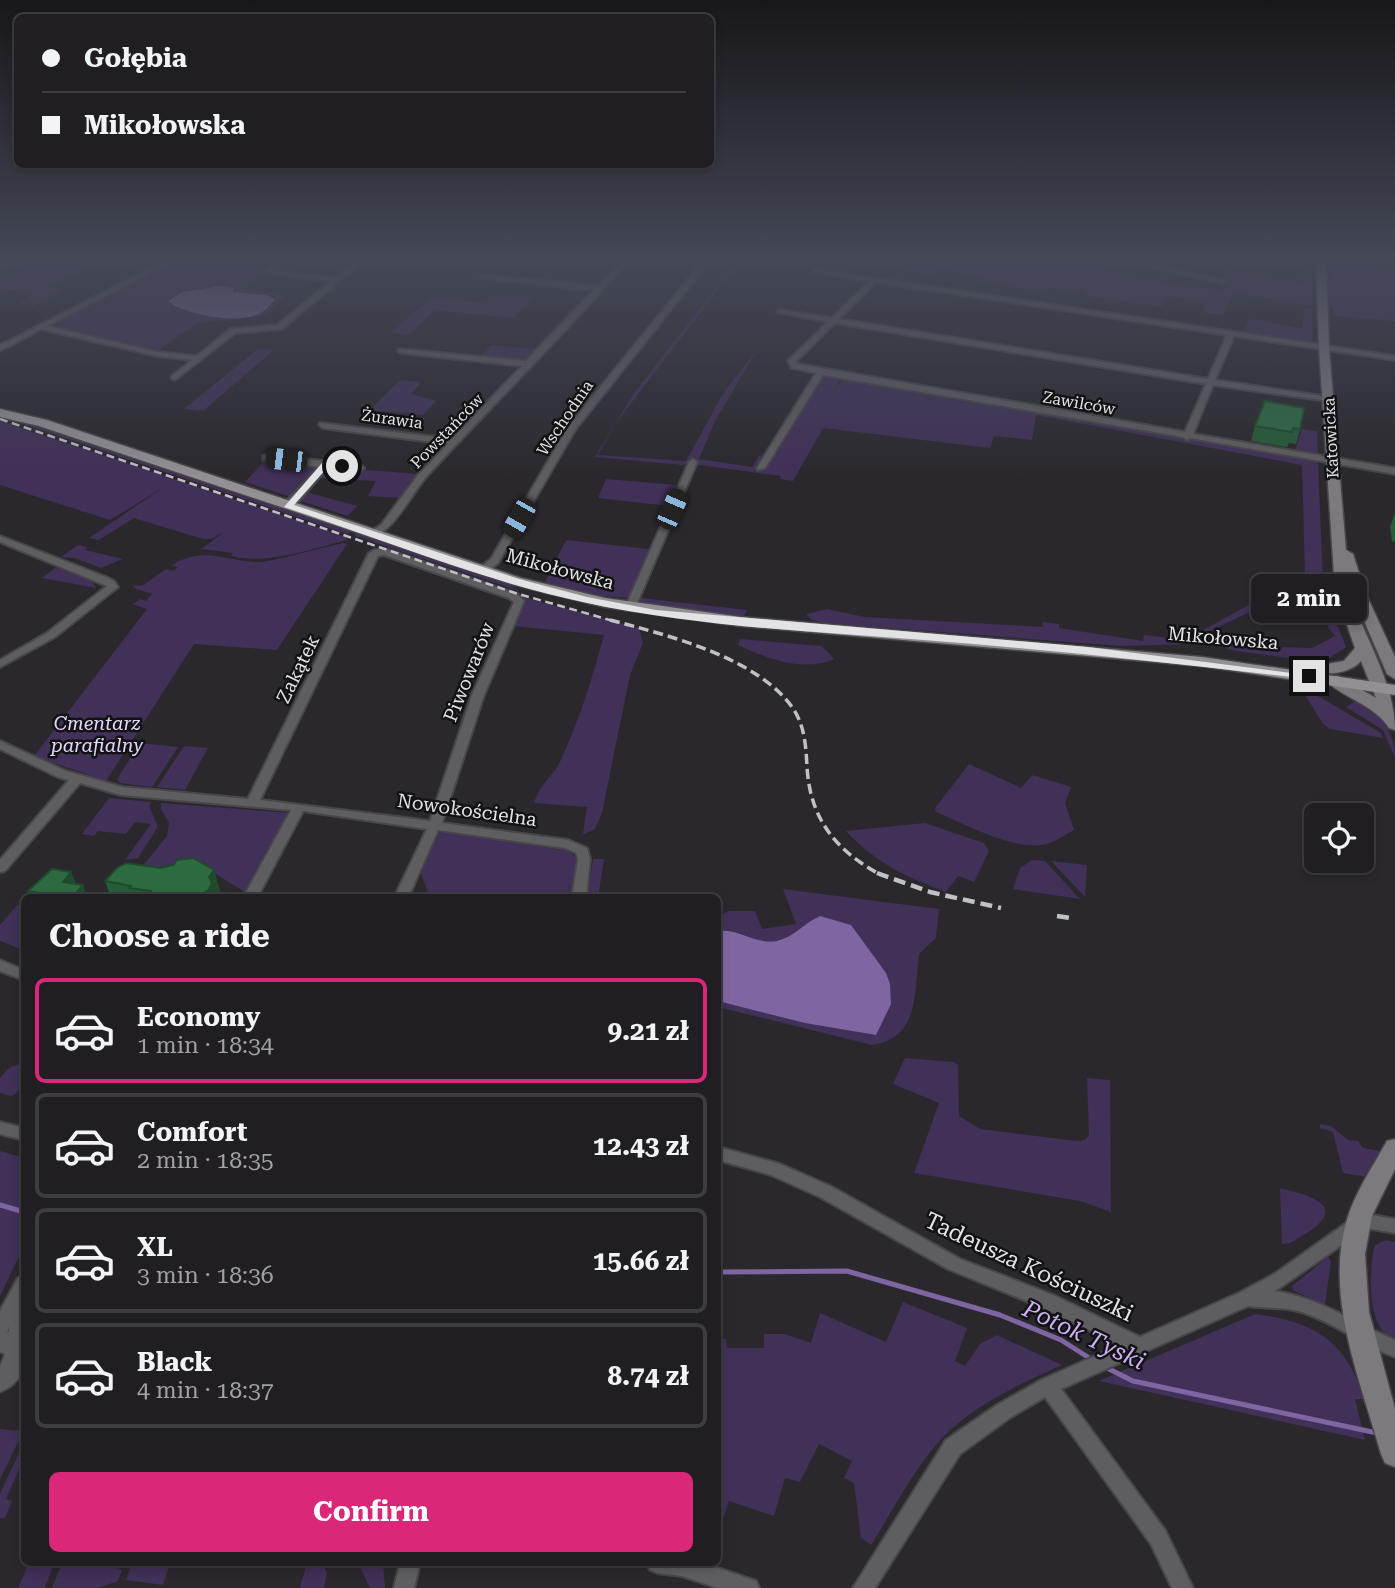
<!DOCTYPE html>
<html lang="en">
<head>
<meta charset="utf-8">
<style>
  body { margin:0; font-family:"Roboto Serif",serif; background:#28272a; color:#f1f3f6; height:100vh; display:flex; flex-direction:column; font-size:26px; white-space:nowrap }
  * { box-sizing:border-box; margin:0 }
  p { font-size:23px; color:#a2a2a5 }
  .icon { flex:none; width:38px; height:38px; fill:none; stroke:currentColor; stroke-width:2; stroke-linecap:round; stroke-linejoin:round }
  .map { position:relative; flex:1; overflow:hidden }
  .panel { position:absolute; left:21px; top:894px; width:700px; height:672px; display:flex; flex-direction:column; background:#201e22; border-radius:10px; box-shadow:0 4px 10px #0003,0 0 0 2px #3d3c40 }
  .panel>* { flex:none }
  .banner { position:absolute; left:14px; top:14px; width:700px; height:154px; border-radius:10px; box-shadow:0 4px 10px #0003,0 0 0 2px #3d3c40; display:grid; align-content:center; height:154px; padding:0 28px; background:#201e22 }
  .buttons { position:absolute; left:1304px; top:803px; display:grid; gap:14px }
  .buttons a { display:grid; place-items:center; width:70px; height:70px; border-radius:10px; background:#201e22; box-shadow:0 4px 10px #0003,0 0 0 2px #3d3c40; font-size:35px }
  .end { position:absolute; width:32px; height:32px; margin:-16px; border:9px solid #e3e2e5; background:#111; box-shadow:0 0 0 4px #111 }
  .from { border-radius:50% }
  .bubble { position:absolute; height:49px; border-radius:10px; background:#201e22; box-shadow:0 4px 10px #0003,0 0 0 2px #3d3c40; font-size:23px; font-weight:700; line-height:49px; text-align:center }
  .car { position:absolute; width:21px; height:42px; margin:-21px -10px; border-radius:9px; box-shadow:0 0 5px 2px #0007; background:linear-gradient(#222 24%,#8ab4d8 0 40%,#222 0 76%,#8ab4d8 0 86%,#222 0) }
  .banner b { display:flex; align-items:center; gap:24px; height:66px; font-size:26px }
  .banner b+b { border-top:2px solid #3d3c40 }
  .banner i { width:18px; height:18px; background:#f1f3f6 }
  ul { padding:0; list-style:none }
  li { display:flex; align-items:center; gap:21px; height:105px; margin:0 14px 10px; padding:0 14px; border:4px solid #3d3c40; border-radius:10px }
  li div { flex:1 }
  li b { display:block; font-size:26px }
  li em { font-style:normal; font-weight:700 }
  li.on { border-color:#db2777 }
  li>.icon { width:63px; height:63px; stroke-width:1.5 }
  h2 { padding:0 28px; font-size:32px; line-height:84px }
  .button { display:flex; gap:14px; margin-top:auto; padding:14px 28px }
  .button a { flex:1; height:80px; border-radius:10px; background:#db2777; color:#fff; font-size:28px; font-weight:700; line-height:80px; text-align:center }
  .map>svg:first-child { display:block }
</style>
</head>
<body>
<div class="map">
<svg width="1395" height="1588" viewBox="0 0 1395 1588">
  <rect width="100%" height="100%" fill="#2a282d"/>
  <path fill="#413057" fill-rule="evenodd" d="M 65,257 L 115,257 L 49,286 L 63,290 L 34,306 L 18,304 L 34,292 L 0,289 L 0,281 L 27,269 L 8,267 C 27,255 46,267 65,257 Z
    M 185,257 L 230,257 L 214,268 L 269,267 L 243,289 L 282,294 L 284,298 L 262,316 L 197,323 L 158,351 L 54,328 L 59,322 ZM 220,286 L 233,288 L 232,292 L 274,296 C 271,303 268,309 261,313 C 244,322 177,317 169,298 L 182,292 Z
    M 740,257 L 743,257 L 616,423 L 598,455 L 686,461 L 724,392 L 759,347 L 716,419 L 699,459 L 752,467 L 759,456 L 764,456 L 756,468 L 764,470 L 822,377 L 839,377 L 837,380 L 840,381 L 832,392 L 844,378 L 1318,462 L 1323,581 L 1304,586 L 1206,633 L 1200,642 L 1190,637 L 1305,575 L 1302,465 L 1036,415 L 1032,440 L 994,436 L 990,448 L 823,428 L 793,481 L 780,479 L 781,476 L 700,465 L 695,467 L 697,460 L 683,465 L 595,457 L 634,393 Z
    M 869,257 L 987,257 L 1018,262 L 1025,257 L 1100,257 L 1122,264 L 1109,261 L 1100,274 L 1225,291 L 1228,279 L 1221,278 L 1232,257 L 1243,257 L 1235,274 L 1303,283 L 1301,263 L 1268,258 L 1304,260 L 1288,259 L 1311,265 L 1312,306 L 1234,293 L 1223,315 L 1203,312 L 1207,302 L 1166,296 L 1161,307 L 1086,296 L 1086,292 L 1046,287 L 1042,291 L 979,281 L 982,275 L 936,269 L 931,274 L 905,270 L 912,263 Z
    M 1331,257 L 1338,257 L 1356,267 L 1395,270 L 1395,321 L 1335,316 L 1329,298 Z
    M 493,294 L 533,298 L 513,318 L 434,310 L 410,335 L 391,333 L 431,298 L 484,303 Z
    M 1305,308 L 1312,309 L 1313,343 L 1243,333 L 1248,321 L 1253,319 L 1302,329 Z
    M 491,345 L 537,349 L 526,362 L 479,357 Z
    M 258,349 L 274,350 L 203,411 L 184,409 Z
    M 400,380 L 422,382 L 411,394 L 436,401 L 423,415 L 370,410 Z
    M 0,416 L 32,425 L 351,532 L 347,534 Z
    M 0,421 L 346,537 L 347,540 C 311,549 268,565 231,556 L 233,553 L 202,549 L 222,533 L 211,539 L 203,539 L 134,518 L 99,540 L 89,538 L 161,489 L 110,520 L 0,485 Z
    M 1302,429 L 1317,431 L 1318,456 L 1294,453 Z
    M 266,459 L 321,467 L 291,497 L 245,482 Z
    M 328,467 L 418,474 L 399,498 L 368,496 L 376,481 L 319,478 Z
    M 606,479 L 677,485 L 669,506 L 598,498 Z
    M 306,492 L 357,506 L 348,516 L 300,501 Z
    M 355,533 L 507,584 L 519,591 L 355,536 Z
    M 566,540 L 649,549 L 631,598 L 600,596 L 545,582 Z
    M 344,543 L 347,544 L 277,650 L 194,644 L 106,781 L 34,756 L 147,609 L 133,604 L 140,599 L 146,601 L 152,594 L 134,588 L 133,585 L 142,586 L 166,569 L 174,571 L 178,567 L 171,566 C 206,542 234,567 268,561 C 293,556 319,548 344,543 Z
    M 78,545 L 87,547 L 85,550 L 123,559 L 101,568 L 75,558 L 61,557 Z
    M 56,567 L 92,581 L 96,588 L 42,578 Z
    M 1314,591 L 1324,592 L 1346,647 L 1326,660 L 1312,661 L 1236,651 L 1216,645 L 1219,639 L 1228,636 L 1246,638 L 1245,643 L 1281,651 L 1283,647 L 1312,648 L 1335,636 L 1327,626 L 1335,624 L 1326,613 L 1309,613 L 1301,603 L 1302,595 Z
    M 522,597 L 639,628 L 643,643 L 630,675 L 602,813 L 595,829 L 576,838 L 583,834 L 587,807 L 534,803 C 540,784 552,777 560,762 C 579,721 592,679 604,635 L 513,626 Z
    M 641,598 L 747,610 L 744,616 L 637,603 Z
    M 827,609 L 865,617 L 1043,627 L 1042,622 L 1059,624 L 1059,628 L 1143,641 L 1144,635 L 1186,640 L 1194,644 L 1120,646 L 825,623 L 812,620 L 806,614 Z
    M 740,639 L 822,646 L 834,659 C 805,673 765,658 738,645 Z
    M 1299,685 L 1381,733 L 1383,738 L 1330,729 L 1323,724 Z
    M 1361,697 C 1378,713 1395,732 1395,757 L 1383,730 L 1346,707 Z
    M 140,743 L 178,747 L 152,787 L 120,783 L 117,779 Z
    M 184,746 L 208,748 L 185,790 L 157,787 Z
    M 969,764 L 1021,788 L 1032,775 L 1071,787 L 1065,803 L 1074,830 C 1066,834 1058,840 1050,843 C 1019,854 965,824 936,812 L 935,808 Z
    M 109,798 L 151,802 L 149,806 L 158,827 L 138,858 L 125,860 L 151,824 L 135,822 L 126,834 L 98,831 L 94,836 L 82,834 Z
    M 161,803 L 291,813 L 248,894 L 211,871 L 136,874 L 167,836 L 169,823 L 161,809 Z
    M 925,823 L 984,843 L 989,851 L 974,882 L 958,876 L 946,892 C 908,878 874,862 846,831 Z
    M 444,831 L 568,851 L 578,859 L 572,898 L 430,898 L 420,871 L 437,834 Z
    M 593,859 L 604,859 L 598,898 L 587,898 Z
    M 1032,860 L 1045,861 L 1080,899 L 1013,889 L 1020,868 Z
    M 1051,861 L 1087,865 L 1085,897 Z
    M 783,889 L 939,909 L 936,938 L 919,954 C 914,993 920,1038 872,1045 L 718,1007 L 718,917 L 728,911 L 755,911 L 762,929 L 796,924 Z
    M 17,905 L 24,905 L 24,950 L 0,941 L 0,925 Z
    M 905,1058 L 953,1062 L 958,1065 L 959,1116 L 980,1129 L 1077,1141 L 1085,1140 L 1089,1135 L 1087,1078 L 1110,1080 L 1111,1212 L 1080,1201 L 914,1173 L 939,1103 L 893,1084 Z
    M 24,1062 C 25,1075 24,1089 12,1096 L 0,1093 L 0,1078 L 9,1068 Z
    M 1320,1124 L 1331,1126 L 1348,1140 L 1358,1141 L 1363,1148 L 1381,1151 L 1367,1177 L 1343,1173 L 1333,1132 L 1320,1128 Z
    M 0,1151 L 24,1158 L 24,1246 L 0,1296 Z
    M 1280,1188 C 1308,1195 1350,1205 1307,1233 C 1298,1238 1292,1244 1282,1244 Z
    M 1386,1240 L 1395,1242 L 1395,1342 C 1366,1325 1370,1282 1373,1252 L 1375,1245 Z
    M 1328,1257 L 1331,1261 L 1325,1305 L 1294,1291 L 1292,1286 Z
    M 903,1302 L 967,1328 L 955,1361 L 965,1366 L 980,1344 L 997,1335 L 1062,1365 C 1023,1382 977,1404 946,1434 C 916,1464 894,1509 871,1545 L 861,1538 L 854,1483 L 844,1478 L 852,1461 L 819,1444 L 800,1482 L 785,1478 L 774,1516 L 729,1501 L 718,1534 L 718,1339 L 726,1339 L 727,1348 L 764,1348 L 764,1334 L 785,1334 L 811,1343 L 820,1313 L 886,1342 Z
    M 1255,1314 C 1314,1322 1346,1340 1364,1399 L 1355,1399 L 1365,1440 L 1099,1381 Z
    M 0,1429 L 20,1431 L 21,1436 L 0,1479 Z
    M 24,1442 L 24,1458 L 6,1499 L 12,1501 L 5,1518 L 0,1518 L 0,1494 Z
    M 29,1563 L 54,1563 L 45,1588 L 18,1588 Z
    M 62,1563 L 107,1563 L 122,1570 L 118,1581 L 98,1588 L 52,1588 Z
    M 132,1563 L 170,1563 L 163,1585 L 126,1580 Z
    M 307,1563 L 323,1563 L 327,1573 L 324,1588 L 300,1588 Z
    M 358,1563 L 383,1563 L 385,1588 L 370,1588 Z"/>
  <path fill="#7f65a1" d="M 220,286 L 233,288 L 233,292 L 267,295 L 275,299 C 271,305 265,311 259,314 C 239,324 183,315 168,301 L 182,292 Z
    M 820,916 L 851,925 L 886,973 L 890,984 L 891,1004 L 876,1035 L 805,1023 L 718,1001 L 718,931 C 739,928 756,945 777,941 C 794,937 804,923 820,916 Z"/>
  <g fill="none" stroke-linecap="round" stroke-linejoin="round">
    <path stroke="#7f65a1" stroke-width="5" d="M 0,1205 L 24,1212
      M 718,1272 L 847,1271 L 1000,1315 L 1061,1340 L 1094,1361
      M 1103,1366 L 1133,1381 L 1377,1433"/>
    <defs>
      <path id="minor" d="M 13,257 L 21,257 L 0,270 L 0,265 Z
        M 172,257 L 181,257 L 47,326 L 157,352 L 197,356 L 230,329 L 277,325 L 331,281 L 265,273 L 265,271 L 281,257 L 288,257 L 273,271 L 335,278 L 361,257 L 368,257 L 282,329 L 235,333 L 175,380 L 171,378 L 172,376 L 192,360 L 157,356 L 41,329 L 8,347 L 1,345 Z
        M 625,257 L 632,257 C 566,333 494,403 427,476 C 413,491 390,538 370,536 L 370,532 L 381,525 L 418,475 L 448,444 L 323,428 L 319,425 L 320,423 L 452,439 L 522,366 L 402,353 L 398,351 L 399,349 L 526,361 L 594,290 L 483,278 L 481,277 L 481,275 L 598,286 Z
        M 706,257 L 713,257 L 575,430 L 498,563 L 487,572 L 479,572 L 479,568 L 491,559 L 568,427 Z
        M 1101,257 L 1115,257 L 1227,281 L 1224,283 Z
        M 1290,257 L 1309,257 L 1325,261 L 1322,263 Z
        M 814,269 L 1395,356 L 1395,360 L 1234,336 L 1215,380 L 1329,397 L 1333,399 L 1329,401 L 1213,385 L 1193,434 L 1395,468 L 1395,474 L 1190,438 L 1187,440 L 1183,437 L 823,375 L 765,468 L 758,470 L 757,468 L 816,373 L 792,368 L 788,361 L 828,322 L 777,312 L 781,310 L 832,318 L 870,281 L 812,272 L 812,270 ZM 876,282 L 1227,335 L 1208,379 L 839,319 ZM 835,323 L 1206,384 L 1185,432 L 798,364 L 796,361 Z
        M 266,455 L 360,465 L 364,468 L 360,471 L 327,468 L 298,502 L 287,508 L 282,505 C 296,493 307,480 319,467 L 263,460 L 263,456 Z
        M 693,459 L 697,462 L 635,608 L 634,610 L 626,610 L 625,608 L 689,462 Z
        M 0,536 L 106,577 L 114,581 L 118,587 L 55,637 L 0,667 L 0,660 L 47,633 L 107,586 L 0,542 Z
        M 385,549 L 517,594 L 524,601 L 484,695 L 442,823 L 568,840 L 587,848 L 590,859 L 586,898 L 572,898 L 578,859 L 576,853 L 565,848 L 438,830 L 408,898 L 394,898 L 427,829 L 303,811 L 257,898 L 243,898 L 291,810 L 121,795 L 80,783 L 5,871 L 0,872 L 0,860 L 69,780 L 58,777 L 0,749 L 0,741 L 66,771 L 122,787 L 248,799 L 369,553 L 374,550 ZM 384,555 L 509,598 L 514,602 L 472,695 L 430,821 L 260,800 L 378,556 Z
        M 0,960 L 24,970 L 24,980 L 0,971 Z
        M 0,1122 L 24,1128 L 24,1140 L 0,1134 Z
        M 718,1147 L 780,1164 L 832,1187 L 960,1259 L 1053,1295 L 1140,1337 L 1239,1293 L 1276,1273 L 1352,1219 L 1372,1215 L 1395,1219 L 1395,1233 L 1372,1229 L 1362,1231 L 1275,1291 C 1320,1298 1354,1323 1395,1340 L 1395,1357 C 1364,1346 1338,1325 1307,1314 C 1287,1306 1268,1309 1248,1306 L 1061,1389 L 1165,1530 L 1193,1588 L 1172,1588 L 1151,1544 L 1045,1397 L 1011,1417 L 960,1454 L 875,1588 L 853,1588 L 946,1440 L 997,1405 L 1041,1380 L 1120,1345 L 1041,1307 L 948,1269 L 820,1197 L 771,1175 L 718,1160 Z
        M 24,1275 L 24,1345 L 21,1353 L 15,1355 L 9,1353 L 6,1347 L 10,1326 L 6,1334 L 0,1336 L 0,1311 L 18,1278 Z
        M 400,1563 L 420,1563 L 414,1588 L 394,1588 Z
        M 647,1563 L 703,1563 L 756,1581 L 759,1588 L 718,1588 L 682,1576 L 657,1573 L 650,1570 Z"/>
      <path id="tertiary" d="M 5,342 L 10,345 L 0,351 L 0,344 Z
        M 0,1330 L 19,1335 C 32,1357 24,1383 0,1392 L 0,1366 L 5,1354 L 0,1352 Z"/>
      <path id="secondary" d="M 1316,257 L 1326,257 L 1329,348 L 1346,550 L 1353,554 L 1365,592 L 1395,657 L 1395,679 L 1387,674 L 1349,586 L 1349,590 C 1363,636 1395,682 1395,730 L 1389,728 C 1374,704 1342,698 1324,679 L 1326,676 L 1338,676 L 1376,698 L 1361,661 C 1352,672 1325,678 1314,669 L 1316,666 L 1344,661 L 1355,648 L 1335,590 L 1319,348 Z
        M 1395,1139 L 1395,1169 L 1372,1216 L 1365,1254 L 1369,1312 L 1395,1409 L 1395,1467 L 1385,1463 L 1381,1454 C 1361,1382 1325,1298 1346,1223 C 1354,1194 1372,1168 1387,1141 Z"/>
      <path id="primary" d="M 0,409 L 47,420 L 521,578 L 605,598 L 741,617 L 1202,657 L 1395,685 L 1395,695 L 1202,666 L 741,626 L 605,607 L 511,584 L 39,426 L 0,417 Z"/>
    </defs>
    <use href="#minor" stroke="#48464a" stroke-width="4"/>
    <use href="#tertiary" stroke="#48464a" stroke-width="3"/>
    <use href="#secondary" stroke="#48464a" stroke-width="3"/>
    <use href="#primary" stroke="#48464a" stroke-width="3"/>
    <use href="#minor" fill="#5e5d60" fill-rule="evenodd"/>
    <use href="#tertiary" fill="#5e5d60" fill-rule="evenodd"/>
    <use href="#secondary" fill="#7c7a7e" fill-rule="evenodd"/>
    <use href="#primary" fill="#929095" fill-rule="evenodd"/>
    <path stroke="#c1c0c4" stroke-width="2.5" stroke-dasharray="8 4.5" stroke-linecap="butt" d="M 0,419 L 515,593 L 617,622"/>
    <path stroke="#c1c0c4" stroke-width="3.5" stroke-dasharray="10 5" stroke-linecap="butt" d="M 610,620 C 667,635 760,658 794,710 C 805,727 806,748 807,767 C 810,819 836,851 881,875"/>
    <path stroke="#c1c0c4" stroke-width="4.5" stroke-dasharray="12 6" stroke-linecap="butt" d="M 877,873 L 930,892 L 1001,908
      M 1057,916 L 1070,918"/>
  </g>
  <path fill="#265c37" d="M 1255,426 L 1300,429 L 1296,444 L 1289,443 L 1287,447 L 1251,441 Z
    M 1395,513 L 1395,542 L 1392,541 L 1390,527 Z
    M 173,865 L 214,870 L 221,895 L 219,898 L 111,898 L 105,881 Z
    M 71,872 L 76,884 L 83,885 L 87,898 L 30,898 L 28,891 Z"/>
  <path fill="#1f4b2d" d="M 214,870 L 221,895 L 219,898 L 194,898 Z
    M 71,872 L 78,890 L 83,885 L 87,898 L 69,898 L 63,882 Z"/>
  <path fill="#2c6b40" stroke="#1f4b2d" stroke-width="2" d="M 1265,401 L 1304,408 L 1300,429 L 1293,428 L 1292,432 L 1255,426 Z
    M 193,858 L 214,870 L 209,877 L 212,883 L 208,891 L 194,898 L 146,898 L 151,891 L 129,888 L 131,886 L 105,881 L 117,868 L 126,863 L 160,868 L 173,865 L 177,860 Z
    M 52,869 L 71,872 L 63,882 L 83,885 L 72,898 L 28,891 Z"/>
  <linearGradient id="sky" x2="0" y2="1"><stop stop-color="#171619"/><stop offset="0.54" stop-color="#444857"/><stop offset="1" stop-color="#444857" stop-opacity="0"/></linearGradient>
  <rect width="1395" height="480" fill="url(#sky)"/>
  <path fill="#e3e2e5" d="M 322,463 L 347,466 L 327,468 L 294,505 L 519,579 L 587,597 L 656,610 L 1088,647 L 1314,676 L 1309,679 C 1181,664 1053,650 924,640 C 811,631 698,627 587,603 C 484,581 384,540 284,507 Z"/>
  <g text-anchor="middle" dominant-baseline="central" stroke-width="5" stroke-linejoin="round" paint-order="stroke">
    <g font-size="16" fill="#e3e2e5" stroke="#121214">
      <text transform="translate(1079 403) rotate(10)">Zawilców</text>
      <text transform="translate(565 418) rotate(-56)">Wschodnia</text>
      <text transform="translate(392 419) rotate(8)">Żurawia</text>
      <text transform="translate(447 431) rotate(-46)">Powstańców</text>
      <text transform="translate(1331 438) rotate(-93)">Katowicka</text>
    </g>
    <g font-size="19" fill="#e3e2e5" stroke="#121214">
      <text transform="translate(560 569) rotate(15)">Mikołowska</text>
      <text transform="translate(1223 638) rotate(5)">Mikołowska</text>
      <text transform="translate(298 669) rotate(-64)">Zakątek</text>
      <text transform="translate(469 672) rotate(-68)">Piwowarów</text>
      <text transform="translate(467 810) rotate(8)">Nowokościelna</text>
    </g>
    <g font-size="19" font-style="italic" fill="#e6d8fc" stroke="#121214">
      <text x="97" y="723">Cmentarz<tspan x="97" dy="22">parafialny</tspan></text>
    </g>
    <g font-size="23" fill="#e3e2e5" stroke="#121214">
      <text transform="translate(1029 1267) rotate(25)">Tadeusza Kościuszki</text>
    </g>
    <g font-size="24" font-style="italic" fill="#ccaff4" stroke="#121214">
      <text transform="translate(1084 1335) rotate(25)">Potok Tyski</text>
    </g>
  </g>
</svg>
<div class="buttons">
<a><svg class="icon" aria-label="locate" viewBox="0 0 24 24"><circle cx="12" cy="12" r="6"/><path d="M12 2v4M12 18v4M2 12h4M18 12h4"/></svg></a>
</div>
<i class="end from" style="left:342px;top:466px"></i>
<i class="end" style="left:1309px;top:676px"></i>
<div class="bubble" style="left:1251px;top:574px;width:116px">2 min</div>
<i class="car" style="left:286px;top:460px;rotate:277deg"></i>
<i class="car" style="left:672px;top:509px;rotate:23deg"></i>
<i class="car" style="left:519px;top:518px;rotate:210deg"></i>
<div class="banner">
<b><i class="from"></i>Gołębia</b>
<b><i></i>Mikołowska</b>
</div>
<section class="panel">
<h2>Choose a ride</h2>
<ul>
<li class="on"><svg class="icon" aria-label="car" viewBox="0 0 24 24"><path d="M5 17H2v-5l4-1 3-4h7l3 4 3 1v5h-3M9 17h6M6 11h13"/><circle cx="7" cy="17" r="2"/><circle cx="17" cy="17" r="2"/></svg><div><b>Economy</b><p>1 min · 18:34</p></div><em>9.21 zł</em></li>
<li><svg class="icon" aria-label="car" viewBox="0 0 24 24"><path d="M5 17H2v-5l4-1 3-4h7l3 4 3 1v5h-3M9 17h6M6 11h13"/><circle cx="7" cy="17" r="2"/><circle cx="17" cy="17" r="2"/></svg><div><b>Comfort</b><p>2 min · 18:35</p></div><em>12.43 zł</em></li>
<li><svg class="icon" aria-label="car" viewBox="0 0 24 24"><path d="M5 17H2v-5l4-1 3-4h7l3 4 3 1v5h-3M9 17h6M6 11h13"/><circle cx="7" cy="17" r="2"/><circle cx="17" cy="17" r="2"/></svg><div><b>XL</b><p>3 min · 18:36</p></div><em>15.66 zł</em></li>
<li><svg class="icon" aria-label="car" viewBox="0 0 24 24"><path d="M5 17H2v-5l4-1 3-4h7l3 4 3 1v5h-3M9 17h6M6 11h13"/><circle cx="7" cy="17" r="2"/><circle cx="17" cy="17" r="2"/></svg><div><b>Black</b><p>4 min · 18:37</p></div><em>8.74 zł</em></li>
</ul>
<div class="button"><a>Confirm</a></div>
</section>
</div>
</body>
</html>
